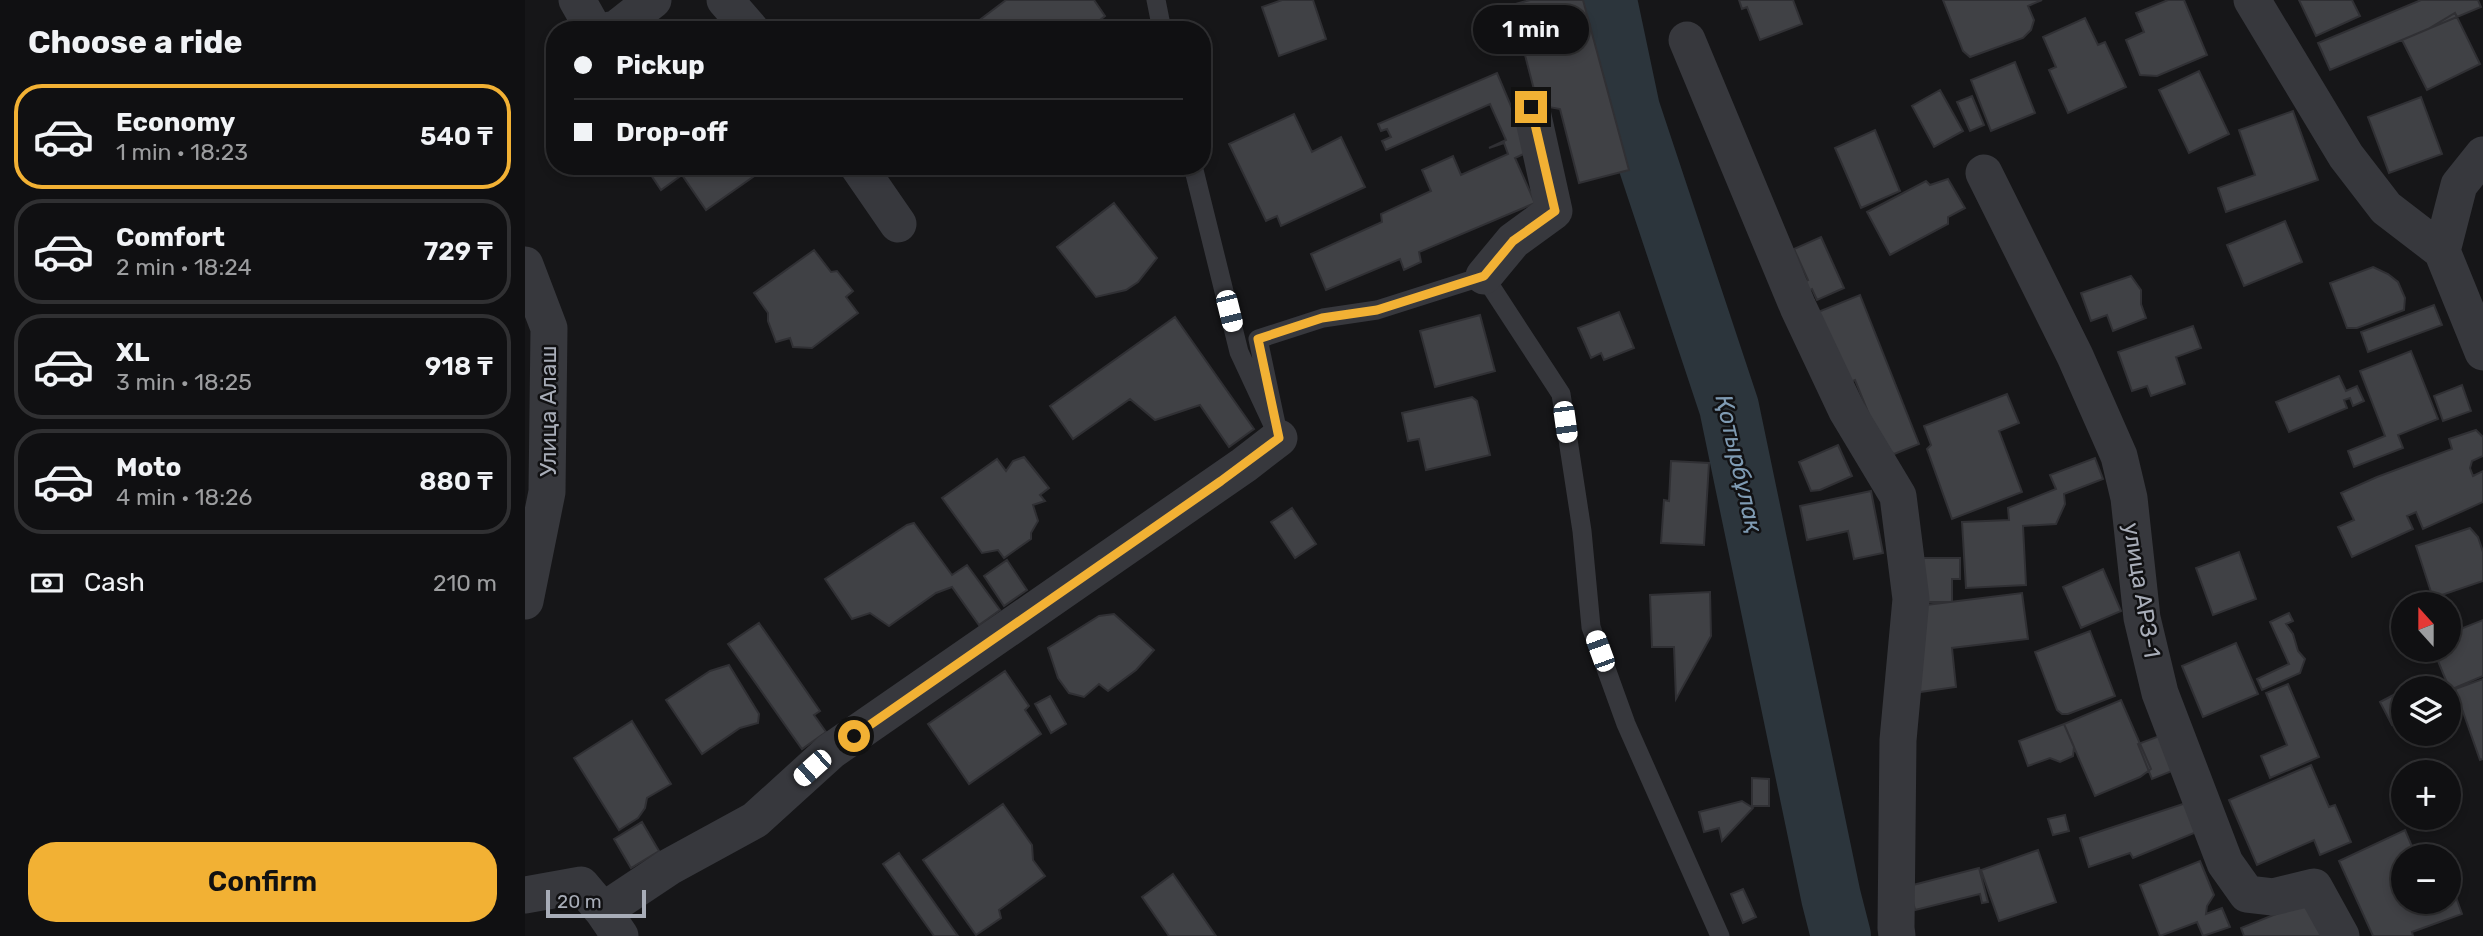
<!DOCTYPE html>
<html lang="en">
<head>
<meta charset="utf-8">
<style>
  body { margin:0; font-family:Rubik,sans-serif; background:#19191b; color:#f1f3f6; height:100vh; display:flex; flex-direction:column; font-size:26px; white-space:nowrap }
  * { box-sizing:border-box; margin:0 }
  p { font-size:23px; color:#9c9d9f }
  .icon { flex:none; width:38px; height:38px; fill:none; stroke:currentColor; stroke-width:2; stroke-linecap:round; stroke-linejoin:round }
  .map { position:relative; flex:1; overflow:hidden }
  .details { display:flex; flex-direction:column; background:#101012; width:525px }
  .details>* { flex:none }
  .guide { position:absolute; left:21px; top:21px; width:665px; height:154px; border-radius:28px; box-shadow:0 4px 10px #0003,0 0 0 2px #303032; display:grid; align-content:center; height:154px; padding:0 28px; background:#101012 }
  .needle { width:46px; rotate:339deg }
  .controls { position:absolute; left:1866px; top:592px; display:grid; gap:14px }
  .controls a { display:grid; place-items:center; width:70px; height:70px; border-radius:50%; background:#101012; box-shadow:0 4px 10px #0003,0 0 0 2px #303032; font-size:35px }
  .scale { position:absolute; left:21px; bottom:18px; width:100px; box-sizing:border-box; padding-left:7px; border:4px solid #a8adb8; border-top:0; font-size:19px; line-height:24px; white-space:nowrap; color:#a8adb8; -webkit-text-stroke:5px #111113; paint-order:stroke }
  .end { position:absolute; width:32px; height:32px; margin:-16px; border:9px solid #f2b134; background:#111; box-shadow:0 0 0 4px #111 }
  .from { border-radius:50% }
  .bubble { position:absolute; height:49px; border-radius:24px; background:#101012; box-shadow:0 4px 10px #0003,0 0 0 2px #303032; font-size:23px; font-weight:600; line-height:49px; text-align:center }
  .car { position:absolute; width:21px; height:42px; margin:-21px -10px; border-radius:9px; box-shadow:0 0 5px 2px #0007; background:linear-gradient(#fff 24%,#345 0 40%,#fff 0 76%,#345 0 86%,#fff 0) }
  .guide b { display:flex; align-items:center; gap:24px; height:66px; font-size:26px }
  .guide b+b { border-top:2px solid #303032 }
  .guide i { width:18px; height:18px; background:#f1f3f6 }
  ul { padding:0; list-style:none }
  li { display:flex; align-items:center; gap:21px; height:105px; margin:0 14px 10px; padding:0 14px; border:4px solid #303032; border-radius:28px }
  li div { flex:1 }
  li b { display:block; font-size:26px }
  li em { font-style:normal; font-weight:600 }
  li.current { border-color:#f2b134 }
  li>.icon { width:63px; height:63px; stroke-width:1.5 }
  h2 { padding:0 28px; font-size:32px; line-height:84px }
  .pay { display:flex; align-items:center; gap:18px; height:77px; padding:0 28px; font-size:26px }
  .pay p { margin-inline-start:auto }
  .primary-button { display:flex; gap:14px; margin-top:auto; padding:14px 28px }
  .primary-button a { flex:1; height:80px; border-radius:28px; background:#f2b134; color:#111; font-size:28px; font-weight:600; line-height:80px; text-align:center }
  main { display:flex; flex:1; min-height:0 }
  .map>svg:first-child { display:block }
</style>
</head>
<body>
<main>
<section class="details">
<h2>Choose a ride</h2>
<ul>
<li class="current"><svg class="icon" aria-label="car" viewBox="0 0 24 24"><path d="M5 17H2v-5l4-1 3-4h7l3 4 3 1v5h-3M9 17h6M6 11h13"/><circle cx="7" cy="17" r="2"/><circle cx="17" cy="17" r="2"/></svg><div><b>Economy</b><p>1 min · 18:23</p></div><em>540 ₸</em></li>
<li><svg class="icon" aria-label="car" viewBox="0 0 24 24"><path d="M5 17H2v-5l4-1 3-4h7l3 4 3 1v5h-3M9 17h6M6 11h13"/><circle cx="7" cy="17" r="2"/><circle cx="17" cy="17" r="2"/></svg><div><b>Comfort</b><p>2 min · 18:24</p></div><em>729 ₸</em></li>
<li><svg class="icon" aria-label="car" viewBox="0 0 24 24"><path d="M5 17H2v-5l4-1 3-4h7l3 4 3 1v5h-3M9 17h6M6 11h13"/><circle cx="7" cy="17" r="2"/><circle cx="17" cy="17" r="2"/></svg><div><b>XL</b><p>3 min · 18:25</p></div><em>918 ₸</em></li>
<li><svg class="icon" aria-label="car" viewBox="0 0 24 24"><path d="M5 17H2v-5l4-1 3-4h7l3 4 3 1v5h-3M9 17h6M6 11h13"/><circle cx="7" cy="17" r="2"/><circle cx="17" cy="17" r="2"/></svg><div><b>Moto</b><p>4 min · 18:26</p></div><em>880 ₸</em></li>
</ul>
<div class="pay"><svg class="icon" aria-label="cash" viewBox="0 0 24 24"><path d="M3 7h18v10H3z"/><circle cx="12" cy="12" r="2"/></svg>Cash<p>210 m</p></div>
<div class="primary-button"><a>Confirm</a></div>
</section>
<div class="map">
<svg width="1958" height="936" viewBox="0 0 1958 936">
  <rect width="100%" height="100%" fill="#161618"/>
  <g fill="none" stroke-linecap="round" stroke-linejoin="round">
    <path stroke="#2c353c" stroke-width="60" d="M 1082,0 L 1105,109 L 1204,407 L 1306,897 L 1316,936"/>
  </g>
  <path fill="#404145" stroke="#303034" stroke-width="2" d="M 481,0 L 569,0 L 580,16 L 562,30 L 458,30 L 452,22 Z
    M 757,0 L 788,0 L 801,39 L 754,56 L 737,7 Z
    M 1005,0 L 1058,0 L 1104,170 L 1054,183 L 1035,109 L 1013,105 L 987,5 Z
    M 1214,0 L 1268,0 L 1277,24 L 1235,40 L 1222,7 L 1217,9 Z
    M 1418,0 L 1517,0 L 1503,6 L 1509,20 L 1506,30 L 1498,38 L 1445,57 L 1438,51 Z
    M 1643,0 L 1659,0 L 1682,55 L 1632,76 L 1615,75 L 1601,40 L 1619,32 L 1611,13 Z
    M 1774,0 L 1827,0 L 1835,16 L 1791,36 Z
    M 1896,0 L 1953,0 L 1956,7 L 1805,70 L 1793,43 Z
    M 1930,13 L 1955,64 L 1902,90 L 1877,40 L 1903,29 Z
    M 1560,18 L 1573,45 L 1580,42 L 1601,87 L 1543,113 L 1524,70 L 1531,67 L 1518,37 Z
    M 1490,62 L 1510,113 L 1466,131 L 1446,80 Z
    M 1674,71 L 1704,134 L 1664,153 L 1634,90 Z
    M 972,73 L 1005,151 L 990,158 L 1010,203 L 894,252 L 896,262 L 879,270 L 875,259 L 801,290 L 786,254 L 857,222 L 856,214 L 906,191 L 897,170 L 928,156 L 936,175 L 983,154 L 979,143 L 964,148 L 981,140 L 965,104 L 861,150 L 857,141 L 866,137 L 862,129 L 856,131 L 853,124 Z
    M 1415,90 L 1438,131 L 1409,147 L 1387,106 Z
    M 1447,96 L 1459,125 L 1445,131 L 1432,102 Z
    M 1896,97 L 1917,154 L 1864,173 L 1843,117 Z
    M 1768,111 L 1793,180 L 1701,212 L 1693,188 L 1730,175 L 1714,130 Z
    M 769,114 L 787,152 L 816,137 L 840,187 L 756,226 L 752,216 L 741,221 L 704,144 Z
    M 1350,130 L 1375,191 L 1336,208 L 1310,148 Z
    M 120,166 L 231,166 L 235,172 L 181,210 L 157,175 L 136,190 Z
    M 1423,179 L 1440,208 L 1423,217 L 1423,224 L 1365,255 L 1342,212 L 1401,181 L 1405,185 Z
    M 589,203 L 632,258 L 613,282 L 601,290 L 571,297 L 532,247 Z
    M 1760,221 L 1777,262 L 1719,286 L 1702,245 Z
    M 1296,237 L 1319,288 L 1292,300 L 1287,289 L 1281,292 L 1277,283 L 1283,280 L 1269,249 Z
    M 289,250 L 306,272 L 312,271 L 328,291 L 321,297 L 333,313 L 287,348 L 268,347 L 265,338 L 251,342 L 243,321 L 243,313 L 229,293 Z
    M 1848,267 L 1863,274 L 1873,282 L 1880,298 L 1879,310 L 1832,328 L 1822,328 L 1805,283 Z
    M 1606,276 L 1616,290 L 1616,304 L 1621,318 L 1588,331 L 1582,315 L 1566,321 L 1556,293 Z
    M 1335,295 L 1394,444 L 1369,454 L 1356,444 L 1330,380 L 1322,383 L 1293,312 Z
    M 1909,305 L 1917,325 L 1843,352 L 1836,332 Z
    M 1094,312 L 1109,348 L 1079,360 L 1076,353 L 1066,358 L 1053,328 Z
    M 955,315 L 970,371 L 910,387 L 895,331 Z
    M 650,317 L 729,429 L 704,447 L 675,405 L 630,420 L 605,399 L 548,439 L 525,406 Z
    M 1668,326 L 1676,348 L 1651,357 L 1660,384 L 1626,396 L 1622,386 L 1607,391 L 1593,352 Z
    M 1886,351 L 1913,419 L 1873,435 L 1878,448 L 1829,467 L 1823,451 L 1860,436 L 1835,371 Z
    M 1814,376 L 1821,391 L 1832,386 L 1839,401 L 1828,406 L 1825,398 L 1819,400 L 1822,408 L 1764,432 L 1751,402 Z
    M 1937,385 L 1946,411 L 1918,421 L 1909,396 Z
    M 1482,394 L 1494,423 L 1474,431 L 1497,492 L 1427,519 L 1402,449 L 1406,445 L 1399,426 Z
    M 947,397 L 952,401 L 965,455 L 901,470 L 894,439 L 883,441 L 877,413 Z
    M 1951,430 L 1958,437 L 1958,456 L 1947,461 L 1945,468 L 1948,476 L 1958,471 L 1958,502 L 1898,529 L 1891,512 L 1882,516 L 1888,529 L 1827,557 L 1813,527 L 1829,520 L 1816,493 L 1852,477 L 1927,449 L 1924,439 Z
    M 1313,445 L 1327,476 L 1295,490 L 1286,491 L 1274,462 Z
    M 499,457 L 524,488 L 515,495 L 520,501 L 508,505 L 513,521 L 506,533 L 506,539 L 479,558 L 473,550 L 457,553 L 417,498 L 472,459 L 481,471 L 488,461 Z
    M 1570,458 L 1578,479 L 1539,494 L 1540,504 L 1531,524 L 1498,526 L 1501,585 L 1441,588 L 1437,522 L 1484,520 L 1483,508 L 1531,489 L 1525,475 Z
    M 1146,461 L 1184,463 L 1179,545 L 1136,543 L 1139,500 L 1144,501 Z
    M 1346,491 L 1358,553 L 1329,559 L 1323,531 L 1282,540 L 1275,506 Z
    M 767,508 L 791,544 L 770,558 L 746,522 Z
    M 389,523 L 427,575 L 442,565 L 475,610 L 454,625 L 427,587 L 411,593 L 364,626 L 345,613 L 327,619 L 300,579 L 382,525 Z
    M 1945,528 L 1953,537 L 1958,552 L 1958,581 L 1908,598 L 1891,546 Z
    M 1714,552 L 1731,599 L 1688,615 L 1671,568 Z
    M 1397,558 L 1435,558 L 1435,579 L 1427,579 L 1427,602 L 1397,602 Z
    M 482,560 L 502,590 L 479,606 L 459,576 Z
    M 1578,569 L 1596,611 L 1556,628 L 1538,587 Z
    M 1185,592 L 1186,636 L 1151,699 L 1149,647 L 1127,647 L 1125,595 Z
    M 1497,593 L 1503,639 L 1427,648 L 1431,687 L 1395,692 L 1393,606 Z
    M 1764,613 L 1768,621 L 1761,624 L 1768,634 L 1773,651 L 1780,659 L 1775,673 L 1737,690 L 1732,679 L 1764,664 L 1745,622 Z
    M 589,614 L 629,650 L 611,670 L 583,691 L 574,684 L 559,697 L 544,693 L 533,678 L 523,648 L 574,616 Z
    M 1958,620 L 1958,676 L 1925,690 L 1908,649 L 1923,649 L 1923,634 Z
    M 234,623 L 295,711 L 289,715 L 301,732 L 277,749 L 203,644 Z
    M 1565,631 L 1590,696 L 1543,714 L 1537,714 L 1532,710 L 1510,652 Z
    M 1711,643 L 1733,694 L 1678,717 L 1657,666 Z
    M 204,665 L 234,714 L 233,723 L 215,728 L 177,754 L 141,700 L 185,671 Z
    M 480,671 L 504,706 L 500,710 L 516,734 L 444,784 L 403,724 Z
    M 1958,679 L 1958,759 L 1955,760 L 1930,689 Z
    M 1763,684 L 1794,757 L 1745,778 L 1736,756 L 1762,745 L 1741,693 Z
    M 1878,690 L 1878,720 L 1867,725 L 1855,702 Z
    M 525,696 L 541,724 L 526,733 L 510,704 Z
    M 1596,700 L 1626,769 L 1615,777 L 1570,796 L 1539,724 Z
    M 107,721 L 146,784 L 122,798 L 120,808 L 113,818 L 94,830 L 49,758 Z
    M 1539,724 L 1549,747 L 1548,756 L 1535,762 L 1525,758 L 1503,766 L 1494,741 Z
    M 1637,735 L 1647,771 L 1627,779 L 1613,744 Z
    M 1786,765 L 1804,807 L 1810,805 L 1826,842 L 1795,855 L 1789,840 L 1732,865 L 1704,800 Z
    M 1227,778 L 1244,779 L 1244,806 L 1227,806 Z
    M 1217,801 L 1228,808 L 1197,841 L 1194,828 L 1179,832 L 1174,812 Z
    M 1664,802 L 1674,831 L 1608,858 L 1605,853 L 1564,867 L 1555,838 Z
    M 478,804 L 507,845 L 508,860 L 520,876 L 474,910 L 476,918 L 451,935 L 398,860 Z
    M 1540,815 L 1544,831 L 1528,835 L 1523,819 Z
    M 117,822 L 134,851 L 106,868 L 89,839 Z
    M 1880,830 L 1888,849 L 1886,856 L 1878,856 L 1878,901 L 1923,901 L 1923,875 L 1937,914 L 1887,932 L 1888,936 L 1848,936 L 1814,861 Z
    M 1513,850 L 1531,902 L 1474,921 L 1456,870 Z
    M 374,853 L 433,936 L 409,936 L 358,864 Z
    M 1675,861 L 1689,895 L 1682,906 L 1681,914 L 1697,908 L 1705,927 L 1678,936 L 1672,922 L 1635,936 L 1615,885 Z
    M 1454,868 L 1463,902 L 1457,903 L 1455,894 L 1390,910 L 1384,886 Z
    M 648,874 L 691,936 L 644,936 L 617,897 Z
    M 1218,889 L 1231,917 L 1218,923 L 1206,894 Z
    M 1788,899 L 1803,936 L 1719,936 L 1716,928 Z"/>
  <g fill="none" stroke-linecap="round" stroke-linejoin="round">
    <path stroke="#37383d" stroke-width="19" d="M 631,0 L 637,30
      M 668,166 L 714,352 L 754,438 L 733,339 L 798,318 L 852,310 L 959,276 L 1036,394 L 1057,531 L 1066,627 L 1101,724 L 1195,936"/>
    <path stroke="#37383d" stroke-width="37" d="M 52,0 L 69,30
      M 200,0 L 226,30
      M 1727,0 L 1821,156 L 1861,208 L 1917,251 L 1958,352
      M 85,30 L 91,29 L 128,0
      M 1162,40 L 1273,307 L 1322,411 L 1373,496 L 1386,599 L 1373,740 L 1371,928 L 1372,936
      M 333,166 L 373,224
      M 1459,173 L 1550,356 L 1594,456 L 1604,498 L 1617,618 L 1635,693 L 1700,863 L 1722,894 L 1748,897 L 1789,887 L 1816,936
      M 1917,251 L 1934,185 L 1958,155
      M 0,265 L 24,328 L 22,492 L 0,601
      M 959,276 L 988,241 L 1029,211 L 1006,107
      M 0,895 L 56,885 L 78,911
      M 95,936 L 78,911 L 144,867 L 230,820 L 306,751 L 719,465 L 754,438"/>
  </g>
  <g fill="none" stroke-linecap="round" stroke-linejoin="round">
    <path stroke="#f2b134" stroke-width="9" d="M 329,736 L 696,481 L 754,438 L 733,339 L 797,318 L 852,310 L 959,276 L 988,241 L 1030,211 L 1006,107"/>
  </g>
  <g text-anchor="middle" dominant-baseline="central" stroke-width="5" stroke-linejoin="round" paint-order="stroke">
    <g font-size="23" fill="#a8adb8" stroke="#111113">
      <text transform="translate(23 411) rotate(-90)">Улица Алаш</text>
      <text transform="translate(1617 590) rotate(81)">улица АРЗ-1</text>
    </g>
    <g font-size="24" font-style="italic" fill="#7f9bb3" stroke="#111113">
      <text transform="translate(1214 464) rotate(77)">Қотырбұлақ</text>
    </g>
  </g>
</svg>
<div class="controls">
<a><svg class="needle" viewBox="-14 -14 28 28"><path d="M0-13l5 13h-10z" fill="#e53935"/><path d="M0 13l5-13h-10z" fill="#9c9d9f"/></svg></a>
<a><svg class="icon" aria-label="layers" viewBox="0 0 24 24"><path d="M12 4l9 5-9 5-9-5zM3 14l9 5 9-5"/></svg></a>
<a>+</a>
<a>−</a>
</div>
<div class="scale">20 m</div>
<i class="end from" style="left:329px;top:736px"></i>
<i class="end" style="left:1006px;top:107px"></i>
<div class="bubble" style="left:948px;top:5px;width:116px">1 min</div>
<i class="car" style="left:704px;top:311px;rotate:166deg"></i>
<i class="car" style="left:1040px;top:422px;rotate:172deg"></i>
<i class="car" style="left:1075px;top:651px;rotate:340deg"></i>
<i class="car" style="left:287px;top:768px;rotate:228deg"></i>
<div class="guide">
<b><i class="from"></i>Pickup</b>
<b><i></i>Drop-off</b>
</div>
</div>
</main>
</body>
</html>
